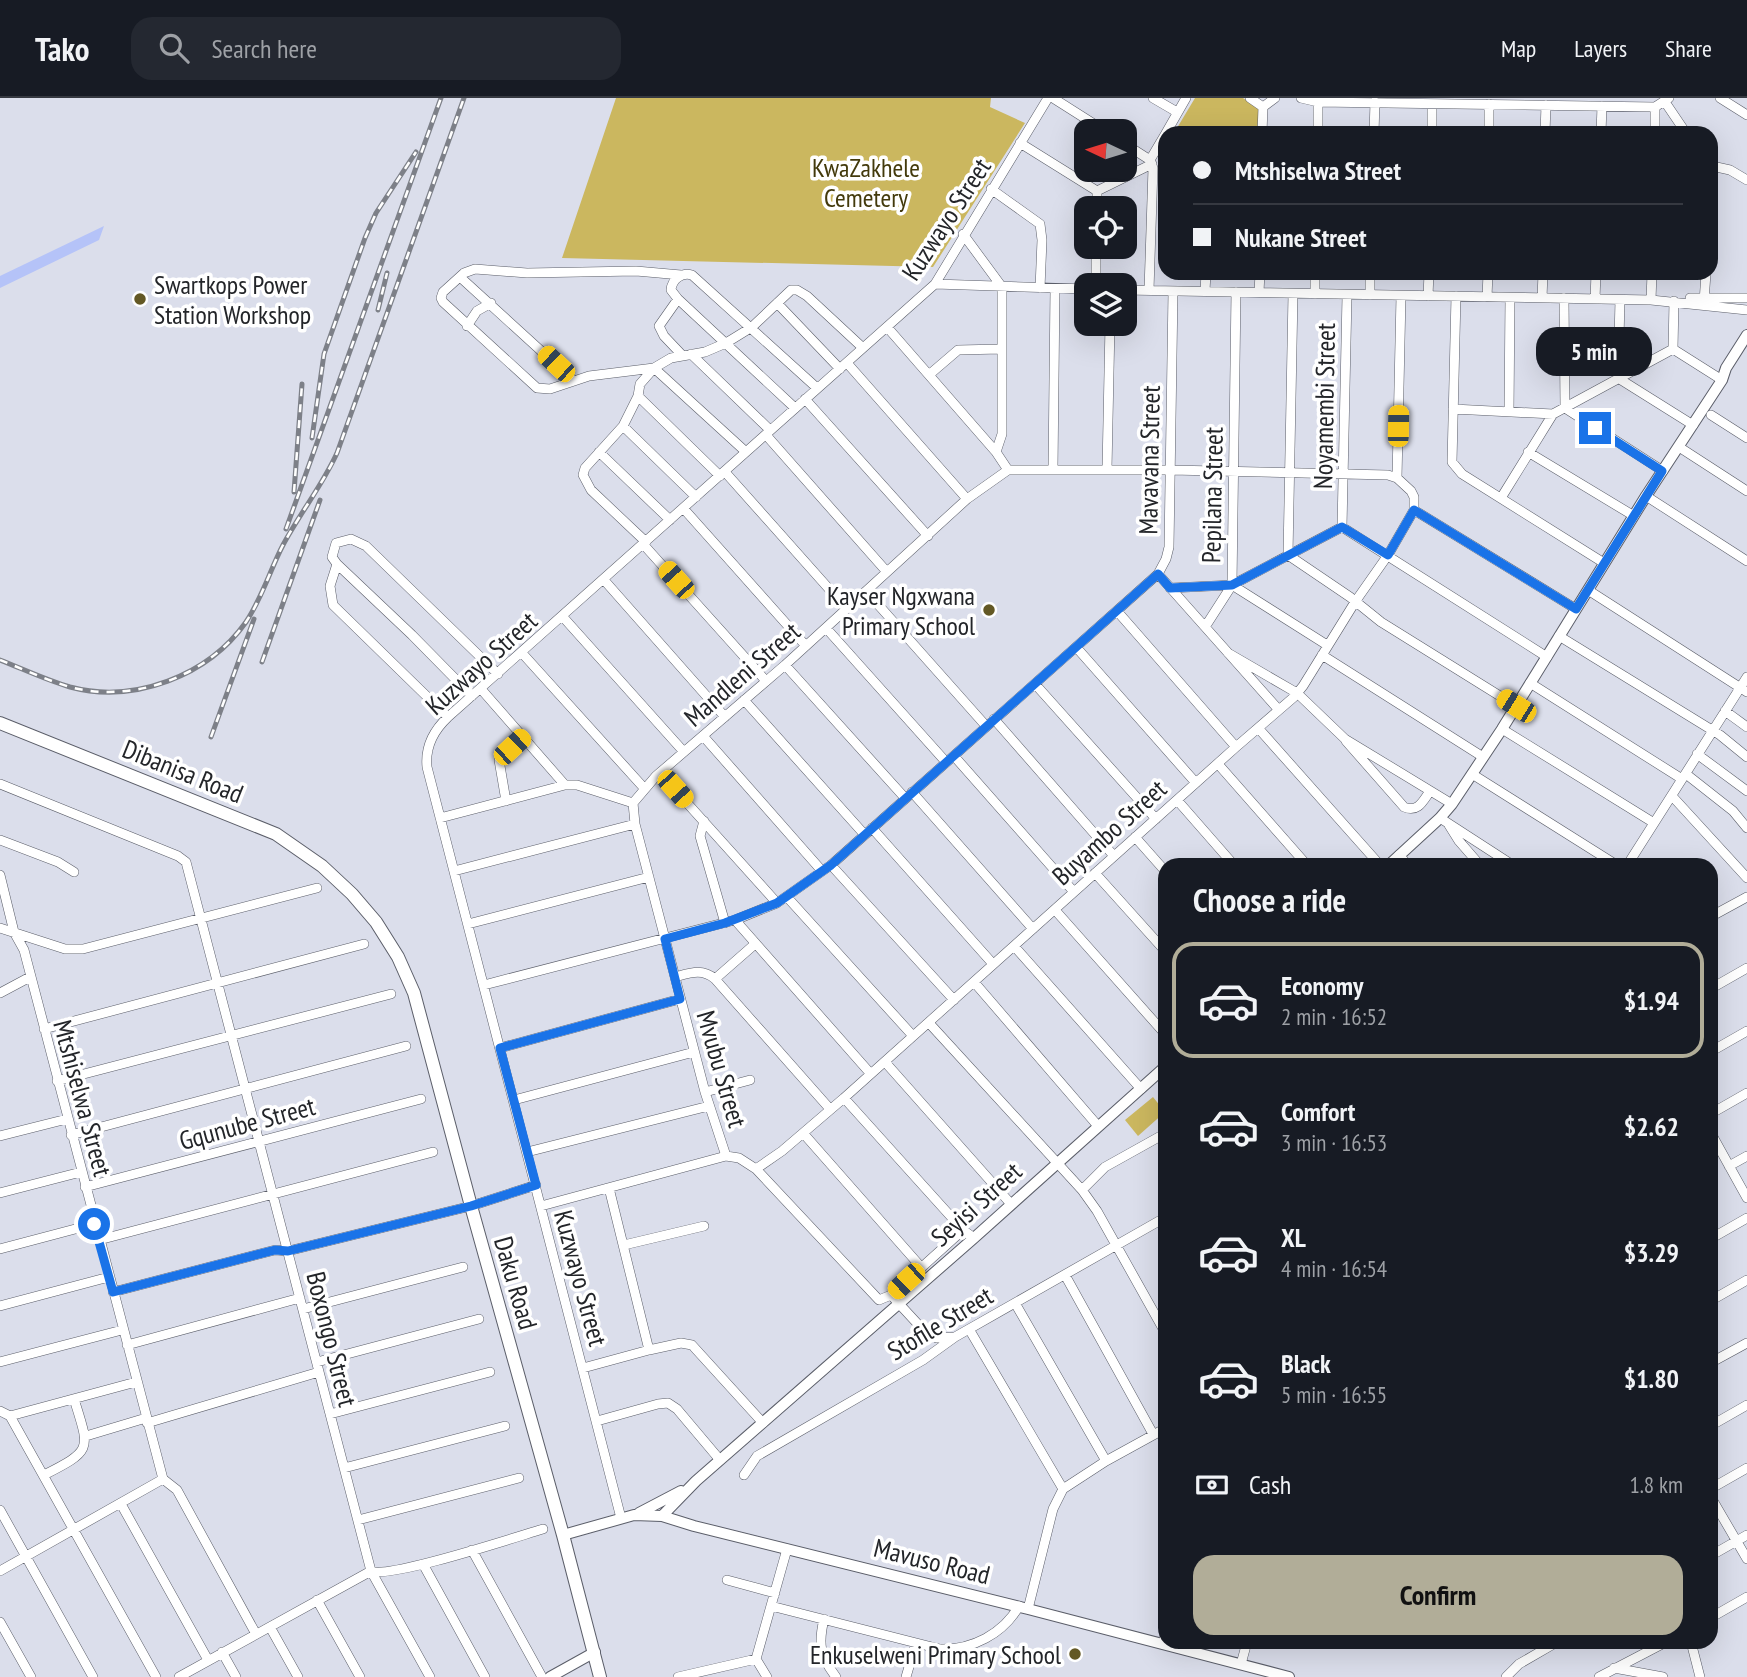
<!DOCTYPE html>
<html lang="en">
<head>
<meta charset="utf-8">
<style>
  body { margin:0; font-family:"PT Sans Narrow",sans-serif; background:#242831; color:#f1f3f6; height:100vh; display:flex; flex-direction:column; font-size:26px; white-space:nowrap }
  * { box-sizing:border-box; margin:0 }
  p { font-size:23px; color:#9ea1a6 }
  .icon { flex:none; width:38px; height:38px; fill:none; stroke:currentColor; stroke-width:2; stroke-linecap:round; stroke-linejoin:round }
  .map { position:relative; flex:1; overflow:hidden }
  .side { position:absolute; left:1158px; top:760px; width:560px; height:791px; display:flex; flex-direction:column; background:#171b24; border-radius:21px; box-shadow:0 7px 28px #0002 }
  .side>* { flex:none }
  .guide { position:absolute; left:1158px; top:28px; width:560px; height:154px; border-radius:21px; box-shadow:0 7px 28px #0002; display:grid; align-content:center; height:154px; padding:0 35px; background:#171b24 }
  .needle { width:46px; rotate:274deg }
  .tools { position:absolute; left:1074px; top:21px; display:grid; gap:14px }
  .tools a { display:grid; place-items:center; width:63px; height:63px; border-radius:14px; background:#171b24; box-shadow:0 7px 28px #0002; font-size:35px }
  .end { position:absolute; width:32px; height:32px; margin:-16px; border:9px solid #1a73e8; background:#fff; box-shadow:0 0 0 4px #fff }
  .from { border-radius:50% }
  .bubble { position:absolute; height:49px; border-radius:21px; background:#171b24; box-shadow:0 7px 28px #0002; font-size:23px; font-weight:700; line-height:49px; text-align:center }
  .car { position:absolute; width:21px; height:42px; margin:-21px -10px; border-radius:9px; box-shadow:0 0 5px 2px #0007; background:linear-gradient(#f5c518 24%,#345 0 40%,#f5c518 0 76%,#345 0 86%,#f5c518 0) }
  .guide b { display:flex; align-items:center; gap:24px; height:66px; font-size:26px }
  .guide b+b { border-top:2px solid #363941 }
  .guide i { width:18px; height:18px; background:#f1f3f6 }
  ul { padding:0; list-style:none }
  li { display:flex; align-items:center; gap:21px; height:116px; margin:0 14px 10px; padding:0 21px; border:4px solid transparent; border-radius:21px }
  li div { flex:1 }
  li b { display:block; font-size:26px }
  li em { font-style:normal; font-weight:700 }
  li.current { border-color:#b1ad98 }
  li>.icon { width:63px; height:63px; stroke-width:1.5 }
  h2 { padding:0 35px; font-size:32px; line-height:84px }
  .pay { display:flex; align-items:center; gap:18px; height:77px; padding:0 35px; font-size:26px }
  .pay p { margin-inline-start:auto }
  .primary-button { display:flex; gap:14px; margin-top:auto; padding:14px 35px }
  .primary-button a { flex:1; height:80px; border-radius:21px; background:#b1ad98; color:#111; font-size:28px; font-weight:700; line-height:80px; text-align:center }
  header { display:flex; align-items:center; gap:42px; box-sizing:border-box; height:98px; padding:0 35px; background:#171b24; border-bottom:2px solid #363941 }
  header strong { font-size:33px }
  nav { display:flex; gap:38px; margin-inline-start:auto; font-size:24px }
  .search { width:490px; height:63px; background:#242831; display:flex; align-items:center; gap:18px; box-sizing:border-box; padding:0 24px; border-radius:21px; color:#9ea1a6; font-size:26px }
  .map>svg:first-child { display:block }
</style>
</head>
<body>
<header>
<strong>Tako</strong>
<div class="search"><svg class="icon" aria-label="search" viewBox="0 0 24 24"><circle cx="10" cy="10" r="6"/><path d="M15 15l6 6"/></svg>Search here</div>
<nav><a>Map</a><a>Layers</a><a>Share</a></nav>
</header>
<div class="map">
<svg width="1747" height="1579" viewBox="0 0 1747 1579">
  <rect width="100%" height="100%" fill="#dbdeeb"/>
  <path fill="#cbb75f" d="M 616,0 L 991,0 L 990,9 L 1025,25 L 933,169 L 562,160 Z
    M 1195,0 L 1243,0 L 1259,11 L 1258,35 L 1174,35 Z
    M 1153,999 L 1165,1014 L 1138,1038 L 1125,1022 Z"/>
  <path fill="#b5c3f8" d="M 104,128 L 99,142 L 0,190 L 0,178 Z"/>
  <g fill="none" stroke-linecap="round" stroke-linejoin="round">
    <defs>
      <path id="minor" d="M 1053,0 L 1105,33
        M 1153,0 L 1177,14
        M 1250,0 L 1263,9
        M 1301,0 L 1318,4 L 1655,9 L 1669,0
        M 1720,0 L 1747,17
        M 1665,4 L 1686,35
        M 1263,9 L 1275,0
        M 1166,35 L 1186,0
        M 1262,35 L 1263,9
        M 1318,35 L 1318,4
        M 1374,35 L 1375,4
        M 1432,35 L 1432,6
        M 1489,35 L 1489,6
        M 1545,35 L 1546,7
        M 1601,35 L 1602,8
        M 1655,35 L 1655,9
        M 1020,45 L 1097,93
        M 1125,46 L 1150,62 L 1153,70 L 1149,192
        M 1150,62 L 1166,35
        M 1712,68 L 1730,72 L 1747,82
        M 991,91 L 1040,126 L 1042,142 L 1040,190
        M 1097,93 L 1152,66
        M 1097,110 L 1097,93
        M 963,136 L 1002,189 L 1002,336 L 996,354
        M 1370,175 L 1370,197
        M 681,177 L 636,173 L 527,175 L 475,171 L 464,175 L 443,194 L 441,200 L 443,204 L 537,290 L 550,291 L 589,278 L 654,270 L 746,354
        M 460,179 L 573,282
        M 935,186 L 1087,191
        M 1096,187 L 1096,149
        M 1125,192 L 1651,202 L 1747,212
        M 1205,193 L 1206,175
        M 1236,194 L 1232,487 L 1327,547
        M 1259,194 L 1260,175
        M 1293,196 L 1288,457 L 1350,499 L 1381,524 L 1516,608
        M 1315,196 L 1315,175
        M 1428,198 L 1429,175
        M 1456,198 L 1452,364 L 1462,376 L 1604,465
        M 1487,199 L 1488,175
        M 1542,200 L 1543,175
        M 1564,200 L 1565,310 L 1663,373
        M 1690,200 L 1747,200
        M 678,201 L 659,228 L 664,238 L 682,257
        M 1595,201 L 1596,175
        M 1620,202 L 1618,280 L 1693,327
        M 1651,202 L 1652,175
        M 1704,204 L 1706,175
        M 777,205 L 840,271
        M 467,228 L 477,213 L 491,205
        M 887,229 L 996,354 L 1008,372
        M 1673,251 L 1722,282
        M 1673,251 L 1674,203
        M 691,256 L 770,332
        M 847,265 L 967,401
        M 930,276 L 958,252 L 1001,251
        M 638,298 L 720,378
        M 805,301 L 928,438
        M 795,310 L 678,201 L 671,192 C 672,181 682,174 692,177 L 817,290
        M 1453,311 L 1553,316
        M 1509,314 L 1510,200
        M 1711,317 L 1747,340
        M 623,328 L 696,399
        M 766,337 L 887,474
        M 1679,349 L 1747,393
        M 599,354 L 670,422
        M 1528,354 L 1634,418
        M 1053,371 L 1055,191
        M 1107,371 L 1110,226
        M 725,374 L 846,510
        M 1397,380 L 1401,198
        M 1646,398 L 1747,463
        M 1501,400 L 1553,316 L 1673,251
        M 683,410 L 806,548
        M 1414,412 L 1576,511
        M 1342,429 L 1547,559
        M 1342,429 L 1347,198
        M 646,444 L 591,392 L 583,377 L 585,370 L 623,328 L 638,298 L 640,286 L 654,270 L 671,260 L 705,254 L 726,245 L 752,229 L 791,192 L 797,192 L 807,198 L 863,250
        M 643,446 L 766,583
        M 337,466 L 330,488 L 333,507 L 448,619
        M 1158,476 L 1278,611
        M 604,482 L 725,619
        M 1170,490 L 1232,487 L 1342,429
        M 1588,492 L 1747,594
        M 866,493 L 986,628
        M 1117,513 L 1236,649
        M 563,519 L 684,654
        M 1205,529 L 1232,487
        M 826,530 L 946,664
        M 1559,538 L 1720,637 L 1747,659
        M 1076,549 L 1196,685
        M 522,555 L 644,690
        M 1228,555 L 1297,595 L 1345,641 L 1452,706
        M 1322,557 L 1483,659
        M 785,567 L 905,700
        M 1530,585 L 1682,681
        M 1035,586 L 1156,721
        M 481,591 L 565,687 L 577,687 L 633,705
        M 472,598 L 412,537 L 337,466 L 332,459 L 336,445 L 351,441 L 366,448 L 498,576
        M 744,602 L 864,736
        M 1725,613 L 1747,629
        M 994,621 L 1114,758
        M 1259,631 L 1379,766
        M 1502,631 L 1654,725
        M 704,639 L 822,773
        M 1346,643 L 1404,709 C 1418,715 1423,703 1430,693
        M 1697,656 L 1747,693
        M 954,658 L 1074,794
        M 1218,666 L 1306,766
        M 660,675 L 777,805
        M 1472,676 L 1615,766
        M 1686,676 L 1733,713 L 1747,730
        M 0,686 L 178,758 L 186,764 L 371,1473 L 430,1579
        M 912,694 L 1033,831
        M 1672,698 L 1747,780
        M 1177,702 L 1233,766
        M 506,703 L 499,662 L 523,639
        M 633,705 L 656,678 L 785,567 L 967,401 L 1008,372 L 1171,372 L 1388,377 L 1397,380 L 1411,393 L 1414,399 L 1414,412 L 1388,457 L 1355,504 L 1303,588 L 1294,599 L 1236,649 L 844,1000 L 782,1053 L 756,1071
        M 633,705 L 635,726 L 705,994 L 726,1058 L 739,1060 L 756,1071 L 879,1202 L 891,1197 L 927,1236 L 937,1240 L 955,1239
        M 440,720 L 565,687
        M 1440,720 L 1511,766
        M 704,723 L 700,738 L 725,825
        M 1449,727 L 1459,743 L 1479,766
        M 872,730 L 993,866
        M 1135,739 L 1166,774
        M 0,742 L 58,764 L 74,774
        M 1399,757 L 1407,766
        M 1628,766 L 1747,579
        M 831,767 L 954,902
        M 454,773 L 635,726
        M 1095,775 L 1166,854
        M 0,777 L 14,834 L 24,852 L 163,1381
        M 787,799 L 913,938
        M 1055,812 L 1166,937
        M 1712,818 L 1747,799
        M 735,822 L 870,975
        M 468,826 L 649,779
        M 0,830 L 65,851 L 83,851 L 317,790
        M 755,846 L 715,881 L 830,1011
        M 1014,848 L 1141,991
        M 675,879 C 690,875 702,870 715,881
        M 974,884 L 1098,1028
        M 484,887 L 735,822 L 777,805 L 831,767 L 1158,476 L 1166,461 L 1169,449 L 1173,194
        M 1712,890 L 1747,870
        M 0,895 L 30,879
        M 929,925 L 1082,1092 L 1097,1113 L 1166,1236
        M 44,931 L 364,846
        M 500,950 L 680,901
        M 1712,953 L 1747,933
        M 885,964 L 1011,1106
        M 57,983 L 391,896
        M 705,994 L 750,982
        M 844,1000 L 963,1132 L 974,1140
        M 514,1002 L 694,954
        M 1712,1015 L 1747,995
        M 803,1035 L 921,1169
        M 71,1037 L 406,948
        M 1712,1037 L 1747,1100
        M 0,1038 L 67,1021
        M 527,1054 L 709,1008
        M 1729,1068 L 1747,1058
        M 85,1089 L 421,1001
        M 1082,1092 L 1105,1069 L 1166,1035
        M 0,1095 L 81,1074
        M 541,1108 L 726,1058
        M 1712,1140 L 1747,1120
        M 99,1142 L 433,1054
        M 624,1147 L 704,1128
        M 0,1151 L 94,1126
        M 1065,1177 L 1153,1336
        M 113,1194 L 275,1152 L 288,1153 L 471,1108 L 536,1087
        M 891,1197 L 963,1132
        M 1712,1202 L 1747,1182
        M 1015,1205 L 1106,1363
        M 0,1208 L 109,1179
        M 303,1211 L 463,1169
        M 969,1231 L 1063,1391
        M 127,1247 L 300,1200
        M 649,1252 L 681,1245 L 692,1247 L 763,1325
        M 0,1264 L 122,1232
        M 317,1264 L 479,1221
        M 1712,1264 L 1747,1245
        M 583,1270 L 649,1252 L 609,1090
        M 0,1313 L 10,1318 L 156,1579
        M 330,1316 L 490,1274
        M 10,1318 L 136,1284
        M 597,1323 L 658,1306 L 668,1305 L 677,1311 L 720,1362
        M 147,1325 L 319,1274
        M 1712,1327 L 1747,1307
        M 86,1338 L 146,1320
        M 344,1370 L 505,1328
        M 44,1377 C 93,1352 90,1352 74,1301
        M 744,1377 L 757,1358 L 923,1262 L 955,1239 L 1166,1119
        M 163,1381 L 177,1392 L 256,1536
        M 1712,1390 L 1747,1370
        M 1712,1401 L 1747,1461
        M 121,1406 L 208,1562
        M 0,1412 L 93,1579
        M 621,1420 L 427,669 C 425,649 433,633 448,619 L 935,186 L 1048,0
        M 358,1422 L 519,1380
        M 472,1452 L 542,1579
        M 1712,1457 L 1747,1437
        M 423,1466 L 485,1579
        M 0,1473 L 163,1381
        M 727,1482 L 775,1495
        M 317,1502 L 360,1579
        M 771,1508 L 940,1551 C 972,1552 1003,1536 1019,1508
        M 1028,1511 L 1053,1411 L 1063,1391 L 1106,1363 L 1166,1330
        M 1712,1519 L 1747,1499
        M 824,1521 C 818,1546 820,1558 836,1579
        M 0,1524 L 31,1579
        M 270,1529 L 298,1579
        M 1691,1544 L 1700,1579
        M 1163,1546 L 1166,1533
        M 222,1554 L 236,1579
        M 756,1561 L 787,1451
        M 1241,1566 L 1247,1544
        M 1614,1570 L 1663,1579
        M 179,1579 L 371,1473 C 389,1481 516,1439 543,1431
        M 678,1579 L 756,1561 L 767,1579
        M 906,1579 L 916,1545
        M 1506,1579 L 1519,1566 L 1557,1544
        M 1599,1579 L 1666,1544"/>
      <path id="tertiary" d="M 1390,766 L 1440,720 L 1452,706 L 1502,631 L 1646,398 L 1722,282 L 1726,270 L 1747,237
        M 639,1415 L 681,1393
        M 662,1418 L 696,1383 L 974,1140 L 1166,968
        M 563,1437 L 634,1417 L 662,1418 L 694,1428 L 1028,1511 L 1289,1579
        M 550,1579 L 595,1554"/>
      <path id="secondary" d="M 0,625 L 276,736 L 322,768 L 352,796 L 376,824 L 398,859 L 414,895 L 471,1108 L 563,1437 L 600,1579"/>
    </defs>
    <use href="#minor" stroke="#5b5e69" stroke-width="10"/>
    <use href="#tertiary" stroke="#5b5e69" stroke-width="12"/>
    <use href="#secondary" stroke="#5b5e69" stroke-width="14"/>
    <use href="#minor" stroke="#fff" stroke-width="9"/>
    <use href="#tertiary" stroke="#fff" stroke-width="10"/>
    <use href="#secondary" stroke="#fff" stroke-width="12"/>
    <defs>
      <path id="rail" d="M 378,212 L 387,175
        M 312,340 L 324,256 L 365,140 L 376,115 L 416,54
        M 294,394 L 302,286
        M 286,431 L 441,0
        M 0,562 C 23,571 46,582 70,589 C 134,606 208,578 246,524 C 262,500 270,472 283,447 C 300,415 322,388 337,355 L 464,0
        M 262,564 L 320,402
        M 211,639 L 254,521"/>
    </defs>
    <use href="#rail" stroke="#7d8088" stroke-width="5"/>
    <use href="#rail" stroke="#fff" stroke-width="2.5" stroke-dasharray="8" stroke-linecap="butt"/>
  </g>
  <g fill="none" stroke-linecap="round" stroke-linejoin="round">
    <path stroke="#1a73e8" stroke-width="9" d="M 94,1126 L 113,1194 L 275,1152 L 288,1153 L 471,1108 L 536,1087 L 500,950 L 680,901 L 665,841 L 725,825 L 777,805 L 831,767 L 1158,476 L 1170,490 L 1232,487 L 1342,429 L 1388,457 L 1414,412 L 1576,511 L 1662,373 L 1595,330"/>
  </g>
  <g fill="#635824" stroke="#fff" stroke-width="2.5">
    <circle cx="140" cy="201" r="7"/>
    <circle cx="989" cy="512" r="7"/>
    <circle cx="1075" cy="1556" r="7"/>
  </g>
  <g text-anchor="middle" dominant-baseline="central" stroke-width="7" stroke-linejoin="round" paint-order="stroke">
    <g font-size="26" fill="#433a0c" stroke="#fff">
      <text x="866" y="69">KwaZakhele<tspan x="866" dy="30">Cemetery</tspan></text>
    </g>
    <g font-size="26" fill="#232529" stroke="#fff">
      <text transform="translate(946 121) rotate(-57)">Kuzwayo Street</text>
      <text transform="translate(1324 308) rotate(-89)">Noyamembi Street</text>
      <text transform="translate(1149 362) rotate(-89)">Mavavana Street</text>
      <text transform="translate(1212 397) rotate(-89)">Pepilana Street</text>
      <text transform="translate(481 565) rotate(-42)">Kuzwayo Street</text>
      <text transform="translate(742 576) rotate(-41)">Mandleni Street</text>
      <text transform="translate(183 673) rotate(22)">Dibanisa Road</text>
      <text transform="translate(1109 734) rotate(-42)">Buyambo Street</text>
      <text transform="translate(722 971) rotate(74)">Mvubu Street</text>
      <text transform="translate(83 1000) rotate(75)">Mtshiselwa Street</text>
      <text transform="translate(247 1025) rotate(-15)">Gqunube Street</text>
      <text transform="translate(976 1106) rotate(-42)">Seyisi Street</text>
      <text transform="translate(581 1180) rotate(75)">Kuzwayo Street</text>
      <text transform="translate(516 1185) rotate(74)">Daku Road</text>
      <text transform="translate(940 1225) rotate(-31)">Stofile Street</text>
      <text transform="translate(332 1241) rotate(76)">Boxongo Street</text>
      <text transform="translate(932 1463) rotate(14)">Mavuso Road</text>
    </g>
    <g font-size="26" fill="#232529" stroke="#fff" text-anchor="end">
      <text x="154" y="186" text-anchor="start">Swartkops Power<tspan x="154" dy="30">Station Workshop</tspan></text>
      <text x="975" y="497">Kayser Ngxwana<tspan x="975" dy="30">Primary School</tspan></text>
      <text x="1061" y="1556">Enkuselweni Primary School</text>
    </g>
  </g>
</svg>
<div class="tools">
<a><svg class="needle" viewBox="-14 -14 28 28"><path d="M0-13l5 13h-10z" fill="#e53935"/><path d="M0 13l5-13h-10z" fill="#9ea1a6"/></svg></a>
<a><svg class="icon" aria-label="locate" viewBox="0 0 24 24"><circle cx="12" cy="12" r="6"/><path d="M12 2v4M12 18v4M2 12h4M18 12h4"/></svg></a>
<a><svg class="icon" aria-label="layers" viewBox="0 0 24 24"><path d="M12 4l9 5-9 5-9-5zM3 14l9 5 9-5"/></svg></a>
</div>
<i class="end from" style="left:94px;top:1126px"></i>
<i class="end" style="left:1595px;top:330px"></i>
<div class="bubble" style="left:1536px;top:229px;width:116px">5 min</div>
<i class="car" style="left:556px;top:266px;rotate:313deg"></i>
<i class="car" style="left:1398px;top:328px;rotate:1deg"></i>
<i class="car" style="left:676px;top:482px;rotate:318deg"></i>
<i class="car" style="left:1516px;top:608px;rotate:302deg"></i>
<i class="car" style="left:512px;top:649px;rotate:47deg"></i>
<i class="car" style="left:675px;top:691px;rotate:138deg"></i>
<i class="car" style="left:906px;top:1183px;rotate:227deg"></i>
<div class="guide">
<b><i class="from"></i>Mtshiselwa Street</b>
<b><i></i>Nukane Street</b>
</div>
<section class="side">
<h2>Choose a ride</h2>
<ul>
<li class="current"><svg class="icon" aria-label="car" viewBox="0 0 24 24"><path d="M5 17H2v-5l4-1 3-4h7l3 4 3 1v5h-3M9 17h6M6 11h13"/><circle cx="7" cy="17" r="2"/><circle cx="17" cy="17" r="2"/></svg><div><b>Economy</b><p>2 min · 16:52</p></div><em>$1.94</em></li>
<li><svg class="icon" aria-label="car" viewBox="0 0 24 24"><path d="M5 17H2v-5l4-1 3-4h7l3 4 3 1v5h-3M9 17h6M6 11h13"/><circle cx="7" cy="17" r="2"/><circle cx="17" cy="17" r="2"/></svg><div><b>Comfort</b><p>3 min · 16:53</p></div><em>$2.62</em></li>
<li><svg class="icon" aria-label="car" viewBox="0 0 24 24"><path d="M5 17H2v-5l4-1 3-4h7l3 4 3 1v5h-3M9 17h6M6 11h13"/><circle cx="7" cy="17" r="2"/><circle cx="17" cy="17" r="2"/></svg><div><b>XL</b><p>4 min · 16:54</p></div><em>$3.29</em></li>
<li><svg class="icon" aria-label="car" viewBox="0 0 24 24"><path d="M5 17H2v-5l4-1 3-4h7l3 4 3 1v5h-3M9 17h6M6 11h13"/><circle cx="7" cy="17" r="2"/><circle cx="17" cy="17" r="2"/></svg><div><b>Black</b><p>5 min · 16:55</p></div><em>$1.80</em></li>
</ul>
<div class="pay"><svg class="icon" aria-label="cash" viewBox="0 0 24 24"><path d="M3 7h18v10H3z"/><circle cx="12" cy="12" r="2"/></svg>Cash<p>1.8 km</p></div>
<div class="primary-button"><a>Confirm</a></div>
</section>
</div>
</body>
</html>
